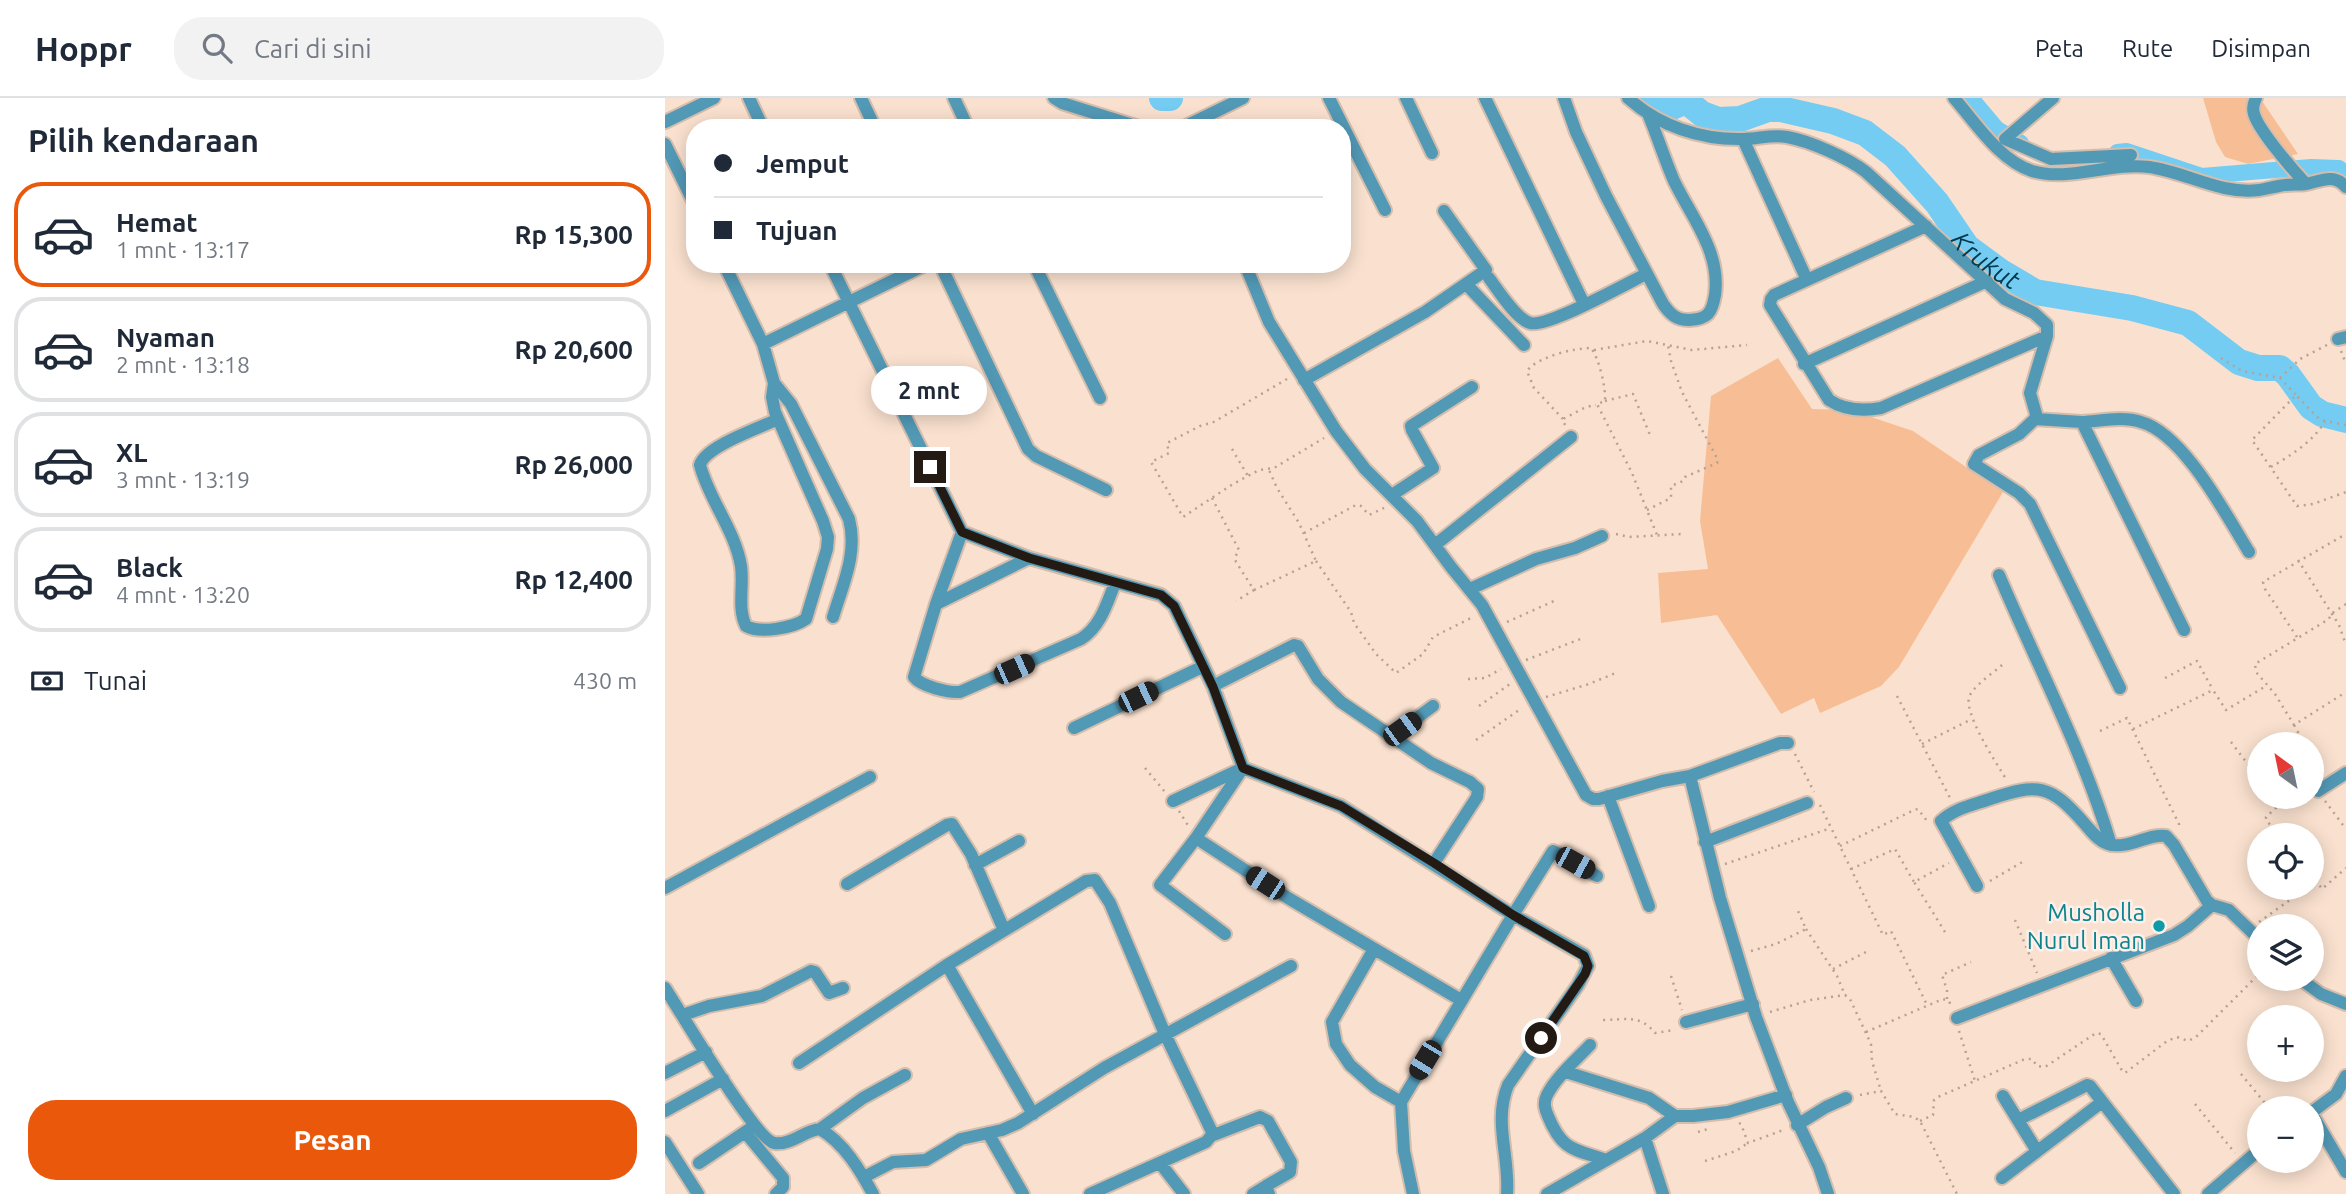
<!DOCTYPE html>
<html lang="id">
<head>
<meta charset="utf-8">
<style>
  body { margin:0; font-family:Ubuntu,sans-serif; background:#f2f2f3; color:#1f2937; height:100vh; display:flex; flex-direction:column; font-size:26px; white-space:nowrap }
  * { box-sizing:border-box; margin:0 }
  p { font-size:23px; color:#747a83 }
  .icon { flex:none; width:38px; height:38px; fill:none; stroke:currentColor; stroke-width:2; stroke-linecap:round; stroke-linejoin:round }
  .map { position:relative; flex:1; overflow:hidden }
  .panel { display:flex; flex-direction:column; background:#fff; width:665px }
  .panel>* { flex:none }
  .top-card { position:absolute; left:21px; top:21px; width:665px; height:154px; border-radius:28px; box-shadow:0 4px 18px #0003; display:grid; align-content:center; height:154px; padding:0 28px; background:#fff }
  .needle { width:46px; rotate:327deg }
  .controls { position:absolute; left:1582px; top:634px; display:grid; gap:14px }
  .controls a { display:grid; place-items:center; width:77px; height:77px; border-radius:50%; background:#fff; box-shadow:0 4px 18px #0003; font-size:35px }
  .end { position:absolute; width:32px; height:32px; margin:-16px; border:9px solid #231a14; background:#fff; box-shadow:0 0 0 4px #fff }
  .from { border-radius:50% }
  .bubble { position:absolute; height:49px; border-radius:24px; background:#fff; box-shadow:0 4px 18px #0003; font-size:23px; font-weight:700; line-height:49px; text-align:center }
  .car { position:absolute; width:21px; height:42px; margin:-21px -10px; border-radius:9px; box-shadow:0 0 5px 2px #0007; background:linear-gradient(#222 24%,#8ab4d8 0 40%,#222 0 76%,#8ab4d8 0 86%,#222 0) }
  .top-card b { display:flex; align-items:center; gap:24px; height:66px; font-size:26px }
  .top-card b+b { border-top:2px solid #e0e1e3 }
  .top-card i { width:18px; height:18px; background:#1f2937 }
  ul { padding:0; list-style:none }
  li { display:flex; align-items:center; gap:21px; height:105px; margin:0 14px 10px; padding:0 14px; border:4px solid #e0e1e3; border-radius:28px }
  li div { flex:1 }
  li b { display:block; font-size:26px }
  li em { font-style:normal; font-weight:700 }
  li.active { border-color:#ea580c }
  li>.icon { width:63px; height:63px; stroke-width:1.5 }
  h2 { padding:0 28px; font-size:32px; line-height:84px }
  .pay { display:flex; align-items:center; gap:18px; height:77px; padding:0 28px; font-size:26px }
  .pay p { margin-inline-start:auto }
  .cta { display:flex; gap:14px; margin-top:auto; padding:14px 28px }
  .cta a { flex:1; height:80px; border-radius:28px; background:#ea580c; color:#fff; font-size:28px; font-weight:700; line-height:80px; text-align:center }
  header { display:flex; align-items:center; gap:42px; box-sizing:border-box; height:98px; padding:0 35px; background:#fff; border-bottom:2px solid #e0e1e3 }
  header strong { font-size:33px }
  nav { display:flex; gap:38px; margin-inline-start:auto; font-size:24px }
  .search { width:490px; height:63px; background:#f2f2f3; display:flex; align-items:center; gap:18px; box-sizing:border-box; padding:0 24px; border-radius:28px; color:#747a83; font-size:26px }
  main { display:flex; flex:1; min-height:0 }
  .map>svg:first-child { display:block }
</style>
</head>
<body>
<header>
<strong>Hoppr</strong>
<div class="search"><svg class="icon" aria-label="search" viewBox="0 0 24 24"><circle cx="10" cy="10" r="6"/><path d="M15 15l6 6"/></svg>Cari di sini</div>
<nav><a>Peta</a><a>Rute</a><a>Disimpan</a></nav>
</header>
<main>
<section class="panel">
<h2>Pilih kendaraan</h2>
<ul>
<li class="active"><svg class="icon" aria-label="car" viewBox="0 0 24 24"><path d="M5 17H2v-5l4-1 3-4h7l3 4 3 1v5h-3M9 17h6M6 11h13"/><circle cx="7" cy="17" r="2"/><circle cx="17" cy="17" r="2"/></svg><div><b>Hemat</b><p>1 mnt · 13:17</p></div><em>Rp 15,300</em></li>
<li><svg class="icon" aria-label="car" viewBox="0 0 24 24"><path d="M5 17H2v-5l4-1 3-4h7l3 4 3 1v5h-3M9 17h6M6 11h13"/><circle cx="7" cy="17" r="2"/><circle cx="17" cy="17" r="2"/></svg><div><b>Nyaman</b><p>2 mnt · 13:18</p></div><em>Rp 20,600</em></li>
<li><svg class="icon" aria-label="car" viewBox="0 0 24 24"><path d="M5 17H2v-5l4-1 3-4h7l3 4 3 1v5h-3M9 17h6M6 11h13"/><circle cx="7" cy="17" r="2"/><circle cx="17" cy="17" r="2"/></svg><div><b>XL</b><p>3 mnt · 13:19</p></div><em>Rp 26,000</em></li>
<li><svg class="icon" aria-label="car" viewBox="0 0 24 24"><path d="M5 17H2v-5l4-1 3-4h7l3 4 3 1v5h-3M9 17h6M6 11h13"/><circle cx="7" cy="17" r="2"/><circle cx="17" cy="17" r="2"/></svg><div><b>Black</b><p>4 mnt · 13:20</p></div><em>Rp 12,400</em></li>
</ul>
<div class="pay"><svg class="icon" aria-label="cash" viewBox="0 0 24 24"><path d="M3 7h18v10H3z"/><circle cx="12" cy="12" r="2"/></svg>Tunai<p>430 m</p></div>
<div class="cta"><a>Pesan</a></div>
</section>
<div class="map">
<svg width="1681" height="1096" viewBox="0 0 1681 1096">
  <rect width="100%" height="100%" fill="#fae1cf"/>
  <path fill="#f7be95" d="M 1538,0 L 1595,0 L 1633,56 L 1583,66 L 1560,59 L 1551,44 Z
    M 1113,260 L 1147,311 L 1185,312 L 1248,333 L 1338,394 L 1234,569 L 1216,588 L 1155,615 L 1149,600 L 1116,616 L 1052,517 L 996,525 L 993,475 L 1043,471 L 1035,423 L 1046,298 Z"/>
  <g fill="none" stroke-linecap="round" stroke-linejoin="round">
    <path stroke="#74ccf3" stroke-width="16" d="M 1306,0 L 1332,31 L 1356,45
      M 1452,54 L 1462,53 L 1537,78 L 1646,69 L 1674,70 L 1681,76"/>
    <g stroke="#74ccf3" stroke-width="26">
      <path d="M 497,0 L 505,0"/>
      <path id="s1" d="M 983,0 L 1007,9 L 1021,3 L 1037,16 L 1053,22 L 1075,21 L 1103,11 L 1116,11 L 1168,23 L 1200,35 L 1230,58 L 1272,105 L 1302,149 L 1336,174 L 1370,194 L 1467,210 L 1523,225 L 1574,264 L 1593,270 L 1615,270 L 1623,277 L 1646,309 L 1657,316 L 1681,322"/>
    </g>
    <defs>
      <path id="minor" d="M 84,0 L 98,30
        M 196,0 L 210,30
        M 289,0 L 303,30
        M 389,0 L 397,5 L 477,30
        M 664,0 L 720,112
        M 741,0 L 767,55
        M 820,0 L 919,206
        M 899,0 L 911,34 L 941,98 L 998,206 C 1005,216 1011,222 1024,222 C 1043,221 1047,215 1050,197 C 1056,154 1027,120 1009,83 C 1000,62 993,40 984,18
        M 963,0 C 994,28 1036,42 1078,41 C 1093,41 1107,36 1122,39 C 1145,43 1183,60 1201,74 L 1340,201 L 1369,215 L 1382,227 L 1382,238 L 1365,295 L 1371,316 L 1370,321 L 1354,336 L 1314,357 L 1309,366 L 1354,395 L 1365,406 L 1455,590
        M 1289,0 C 1311,25 1334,62 1367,73 C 1403,84 1446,64 1484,69 C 1521,74 1556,97 1594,92 C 1602,91 1611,88 1620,87 C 1627,86 1634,87 1641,86 C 1656,83 1669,75 1681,89
        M 1388,0 L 1340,41 L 1386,61 L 1466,57
        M 1591,0 C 1588,6 1587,10 1589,16 C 1594,33 1628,72 1641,86
        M 0,24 L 49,0
        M 517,30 L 578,0
        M 1078,41 L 1142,182
        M 0,46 L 30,107
        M 1261,128 L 1109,197 L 1106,201 L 1105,207 L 1164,302 C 1179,312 1199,313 1216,310 L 1382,238
        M 59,166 L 98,246 L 109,285 L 107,299 L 110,314 L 158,423 L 163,439 L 162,451 L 141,521 C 128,530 95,536 81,528 C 72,510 79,488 76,468 C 70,432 44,402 35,367 C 40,348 95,330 113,321
        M 165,166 L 297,434 L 364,460 L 496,497 L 509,508 L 548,588 L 578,670 L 676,708 L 848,817 L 736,1004 L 739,1053 L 748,1096
        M 275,166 L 363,351 L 371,358 L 441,392
        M 369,166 L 435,300
        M 580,166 L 604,224 L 671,333 L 700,371 L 752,423 L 786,469 L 817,507 L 921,697 L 928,701 L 934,701 L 997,683 L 1025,678 L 1115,645 L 1123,645
        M 824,180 C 833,192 851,221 865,225 C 882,230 961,186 981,176
        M 802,187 L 859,247
        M 1673,241 L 1681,239
        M 98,246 L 262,166
        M 1139,266 L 1322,183
        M 639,282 L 760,214 L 821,172 L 779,113
        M 109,285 L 126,306 L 184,421 C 193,455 178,486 168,519
        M 1370,321 L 1417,324 L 1519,532
        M 1417,324 C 1436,323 1457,318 1476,324 C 1519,336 1561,417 1584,454
        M 727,397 L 768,370 L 747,332 L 746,328 L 807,289
        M 297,434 L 271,506 L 249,579 C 256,588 283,595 295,594 L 416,541 C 436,528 442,505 450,485
        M 770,447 L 906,339
        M 1334,477 C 1372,567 1418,653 1446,747
        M 805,491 L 871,461 L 910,450 L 937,438
        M 271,506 L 364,460
        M 548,588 L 629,547 L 633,548 L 653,581 L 676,604 L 766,665 L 805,684 L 813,691 L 812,699 L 769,765
        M 409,630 L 537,569
        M 726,639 L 768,608
        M 1025,678 L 1055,800 L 1091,919 L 1123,1004 L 1154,1069 L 1163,1096
        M 1653,693 L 1681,675
        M 943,698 L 984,808
        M 508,703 L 578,670
        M 531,740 L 623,800 L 796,902
        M 1040,744 L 1142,705
        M 310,767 L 354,743
        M 182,786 L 282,727 L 287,726 L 306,756 L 339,832
        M 1312,788 L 1276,723 C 1290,710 1308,707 1325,701 C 1373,685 1385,686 1419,725 C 1426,733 1433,743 1443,746 C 1464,752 1483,735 1501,738 L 1509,747 L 1542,803 L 1547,807 L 1564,812 L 1594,841
        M 0,790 L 205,679
        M 560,836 L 495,787 L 531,740 L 578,670
        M 709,851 L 667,924 L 671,946 L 685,967 L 710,989 L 736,1004
        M 1446,860 L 1471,903
        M 282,867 L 368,1016
        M 1634,880 L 1656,896 L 1681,906
        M 0,890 C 16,914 89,1040 109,1045 C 125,1048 140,1032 155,1031 C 179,1045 195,1072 208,1096
        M 18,917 L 44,908 L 97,898 L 146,873 L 150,874 L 164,895 L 178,890
        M 1292,920 L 1509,837 L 1523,828 L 1547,807
        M 1021,924 L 1088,906
        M 925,947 C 911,962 891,979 882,997 C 878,1005 880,1011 883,1018 C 897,1053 909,1051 941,1062
        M 134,965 L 282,867 L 421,783 L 430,782 L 445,805 L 500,936 L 547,1034 L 546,1038 L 541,1044 L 425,1096
        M 901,974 L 984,1000 L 1010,1018 L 1028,1018 L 1063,1014 L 1121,997
        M 0,975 L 41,954
        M 1338,998 L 1372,1053
        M 0,1013 L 58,981
        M 1647,1014 L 1671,996 L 1681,978
        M 1647,1016 L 1681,1074
        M 1353,1022 L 1422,987 L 1425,988 L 1509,1096
        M 1132,1027 L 1161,1009 L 1181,1000
        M 155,1031 L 198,1000 L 240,977
        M 80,1034 L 118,1080 L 118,1089 L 111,1096
        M 323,1035 L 358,1096
        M 546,1038 L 595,1019 L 603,1023 L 626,1064 L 625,1074 L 601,1088 L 604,1096
        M 980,1040 L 1010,1018
        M 0,1044 L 33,1096
        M 34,1065 L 86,1030
        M 495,1065 L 519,1096
        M 199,1079 L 228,1064 L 261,1062 L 296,1041 L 337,1032 L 353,1025 L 439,970 L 626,868
        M 1337,1080 L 1437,1004
        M 588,1096 L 601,1088
        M 842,1096 C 845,1058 828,1024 843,987 L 913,887 L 923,868 L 919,857 L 848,817 L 888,753 L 932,778
        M 882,1096 L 980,1040 L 998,1096
        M 1543,1096 L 1594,1052"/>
    </defs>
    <use href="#minor" stroke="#d3bdad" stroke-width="16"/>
    <path stroke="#b6a293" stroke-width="2.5" stroke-dasharray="2 5" stroke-linecap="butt" d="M 929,252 L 982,243 L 1027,252 L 1082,247
      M 1676,253 L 1681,266
      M 1556,260 L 1577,273 L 1615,280 L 1631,297
      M 1615,280 L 1635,261 L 1662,247
      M 622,281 L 547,325 L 537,327 L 502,345 L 504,355 L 486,364 L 518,419 L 568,386 L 594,372 L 609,370 L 659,340
      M 940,303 L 968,296 L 985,337
      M 898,321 L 869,290 L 862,273 C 872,259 909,250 926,250 C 934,260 941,290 940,303 L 932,306 L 967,375 L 992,437
      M 1660,323 L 1652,319 L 1631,297 L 1587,342 L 1632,408 L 1648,406 L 1681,394
      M 900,327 L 898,321 L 921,309 L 931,307
      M 567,351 L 583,378
      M 1606,369 C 1625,358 1649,343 1660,323 L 1681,327
      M 547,400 L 574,452 L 570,459 L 571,464 L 589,492 L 571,503
      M 982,412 L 1006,400 L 1006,388 L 1018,383 L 1020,379 L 1052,365 L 1053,362 L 1017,294 L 1006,263 L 1003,247
      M 639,435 L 691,407 L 696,408 L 704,417 L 719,410
      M 951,436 L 964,439 L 1017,436
      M 1633,462 L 1674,527 L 1681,547
      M 651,463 L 686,514 L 689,525 L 711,556 L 731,575 L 758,556 L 768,539 L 808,519
      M 589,492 L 651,463 L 634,425 L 612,390 L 604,372
      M 1681,506 L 1666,516 L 1664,521 L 1590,566 L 1591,574 L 1610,596 L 1629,627 L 1681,594
      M 842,524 L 889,503
      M 1632,539 L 1600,491 L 1598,484 L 1681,436
      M 861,562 L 918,540
      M 1337,567 C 1327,576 1312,585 1305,597 C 1296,612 1332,666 1341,681
      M 1500,580 L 1532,563 L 1548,592
      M 803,581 L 820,580 L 836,571
      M 1232,598 L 1285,700
      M 881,599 L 924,586 L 953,574
      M 814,608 L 845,586
      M 1629,627 L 1638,643 L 1635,646
      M 1468,631 L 1548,592 L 1561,612 L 1601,588
      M 1435,633 L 1462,620 L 1514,726 L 1514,731
      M 811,642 L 857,610
      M 1566,644 L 1594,681
      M 1257,646 L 1307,621
      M 1130,656 L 1149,694
      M 480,670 L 500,694
      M 1608,698 L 1614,707
      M 1660,703 L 1681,731
      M 1155,707 L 1218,837 L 1226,833 L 1262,907
      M 514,713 L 524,729
      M 1614,737 L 1601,722 L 1601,719 L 1624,698
      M 1175,748 L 1249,712 L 1253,711 L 1262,723
      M 1060,766 L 1166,730
      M 1186,771 L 1230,751 L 1249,784
      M 1647,776 L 1657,791 L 1681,770
      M 1325,783 L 1359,763
      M 1350,822 L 1372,875
      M 1594,824 L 1643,789
      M 1141,831 L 1172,878 L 1180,897
      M 1280,834 L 1249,784 L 1284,765
      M 1086,853 L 1111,846 L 1141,831 L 1133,813
      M 1168,871 L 1203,853
      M 1006,878 L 1017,912
      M 1282,901 L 1282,892 L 1277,877 L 1306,864
      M 1105,914 L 1145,902 L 1180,897 L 1185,901 L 1206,946 L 1207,963 L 1216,993
      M 938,922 C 960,922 975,916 990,935 L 1009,932
      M 1294,933 L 1310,983
      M 1201,934 L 1278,901 L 1284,903 L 1287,910
      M 1576,976 L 1604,1010
      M 1195,997 L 1216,993 L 1230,1016 L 1249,1019 L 1255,1023 L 1292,1096
      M 1530,1006 L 1570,1055
      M 1255,1023 L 1268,1017 L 1269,1002 L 1273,999 L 1360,961 L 1367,961 L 1372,968 L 1380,969 L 1431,935 L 1436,936 L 1456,971 L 1460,975 L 1502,943 L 1512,939 L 1523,943 L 1531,939 L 1594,876
      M 1074,1025 L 1076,1026 L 1083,1045 L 1121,1031
      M 1033,1034 L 1043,1031
      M 1040,1063 L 1071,1053 L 1083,1045"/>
    <use href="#minor" stroke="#5299b6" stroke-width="12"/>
  </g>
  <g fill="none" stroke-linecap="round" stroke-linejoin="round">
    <path stroke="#231a14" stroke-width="9" d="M 265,369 L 297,434 L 364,460 L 496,497 L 509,508 L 548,589 L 578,670 L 676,708 L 769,765 L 848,817 L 919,858 L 923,868 L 920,876 L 876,940"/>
  </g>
  <circle fill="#0f9aa8" stroke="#fbf1ea" stroke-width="2.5" cx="1494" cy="828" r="7"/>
  <g text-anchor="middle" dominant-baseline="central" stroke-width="5" stroke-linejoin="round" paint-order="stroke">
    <g font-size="24" fill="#0d838f" stroke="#fbf1ea" text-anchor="end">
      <text x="1480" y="814">Musholla<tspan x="1480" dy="28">Nurul Iman</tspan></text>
    </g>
    <g font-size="26" font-style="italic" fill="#00384c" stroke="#fbf1ea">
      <text stroke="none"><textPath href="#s1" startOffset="408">Krukut</textPath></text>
    </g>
  </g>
</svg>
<div class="controls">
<a><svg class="needle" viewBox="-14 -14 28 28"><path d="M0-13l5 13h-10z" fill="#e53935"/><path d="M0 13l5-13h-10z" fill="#747a83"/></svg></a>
<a><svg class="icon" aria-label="locate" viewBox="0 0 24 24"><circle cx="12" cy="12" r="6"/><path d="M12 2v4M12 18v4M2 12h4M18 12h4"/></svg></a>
<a><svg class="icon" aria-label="layers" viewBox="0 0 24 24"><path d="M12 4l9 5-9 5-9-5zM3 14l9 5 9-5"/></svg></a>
<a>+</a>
<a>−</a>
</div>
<i class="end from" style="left:876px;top:940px"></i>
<i class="end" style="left:265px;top:369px"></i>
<div class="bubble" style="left:206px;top:268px;width:116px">2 mnt</div>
<i class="car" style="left:349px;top:571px;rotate:66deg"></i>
<i class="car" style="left:473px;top:599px;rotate:64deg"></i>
<i class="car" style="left:737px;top:631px;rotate:54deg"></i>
<i class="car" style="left:910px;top:765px;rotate:119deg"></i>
<i class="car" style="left:600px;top:785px;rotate:303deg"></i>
<i class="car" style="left:760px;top:962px;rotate:211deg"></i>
<div class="top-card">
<b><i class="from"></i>Jemput</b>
<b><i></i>Tujuan</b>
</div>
</div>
</main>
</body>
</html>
